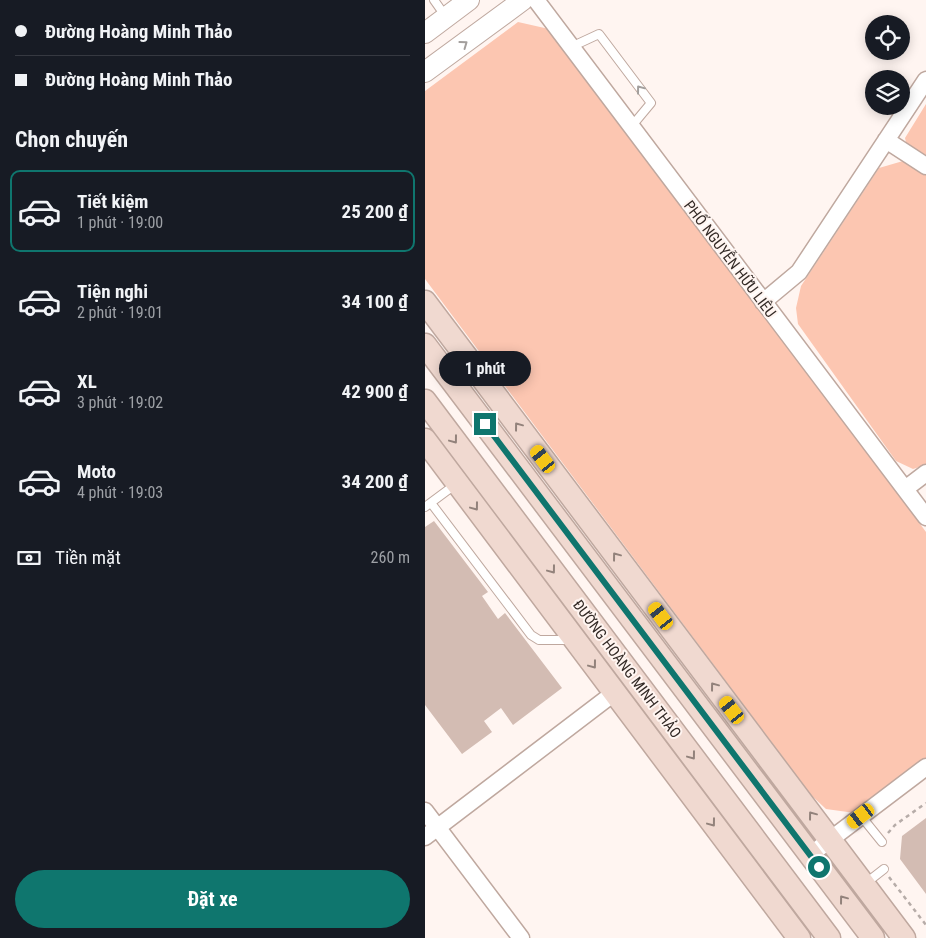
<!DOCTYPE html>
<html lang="vi">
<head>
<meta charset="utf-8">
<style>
  body { margin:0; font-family:"Roboto Condensed",sans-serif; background:#242831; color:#f1f3f6; height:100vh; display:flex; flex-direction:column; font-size:19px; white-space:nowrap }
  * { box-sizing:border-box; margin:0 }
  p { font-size:16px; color:#9ea1a6 }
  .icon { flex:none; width:28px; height:28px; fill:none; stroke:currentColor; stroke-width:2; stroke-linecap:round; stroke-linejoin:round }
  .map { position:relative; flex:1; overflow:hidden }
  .sheet { display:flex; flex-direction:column; background:#171b24; width:425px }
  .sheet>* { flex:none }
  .top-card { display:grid; align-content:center; height:110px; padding:0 15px; background:#171b24 }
  .buttons { position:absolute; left:440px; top:15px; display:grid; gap:10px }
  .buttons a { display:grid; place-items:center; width:45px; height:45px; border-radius:50%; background:#171b24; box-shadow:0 2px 12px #0003; font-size:25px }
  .end { position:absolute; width:22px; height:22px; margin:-11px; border:6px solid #0f766e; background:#fff; box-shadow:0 0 0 2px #fff }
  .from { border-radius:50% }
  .bubble { position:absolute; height:35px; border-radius:18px; background:#171b24; box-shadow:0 2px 12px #0003; font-size:16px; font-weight:700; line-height:35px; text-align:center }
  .car { position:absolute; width:15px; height:30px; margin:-15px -8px; border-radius:6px; box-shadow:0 0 4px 1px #0007; background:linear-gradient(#f5c518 24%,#345 0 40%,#f5c518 0 76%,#345 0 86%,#f5c518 0) }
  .top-card b { display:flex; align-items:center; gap:18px; height:48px; font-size:19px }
  .top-card b+b { border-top:1px solid #363941 }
  .top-card i { width:12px; height:12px; background:#f1f3f6 }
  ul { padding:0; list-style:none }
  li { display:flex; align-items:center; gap:15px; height:82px; margin:0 10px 8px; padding:0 5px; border:2px solid transparent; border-radius:10px }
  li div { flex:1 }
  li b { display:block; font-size:19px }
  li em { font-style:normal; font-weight:700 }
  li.selected { border-color:#0f766e }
  li>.icon { width:45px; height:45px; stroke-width:1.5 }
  h2 { padding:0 15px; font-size:22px; line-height:60px }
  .pay { display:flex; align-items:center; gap:12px; height:55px; padding:0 15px; font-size:19px }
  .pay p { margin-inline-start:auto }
  .primary-button { display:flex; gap:10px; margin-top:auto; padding:10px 15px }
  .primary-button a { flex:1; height:58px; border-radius:30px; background:#0f766e; color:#fff; font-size:20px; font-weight:700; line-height:58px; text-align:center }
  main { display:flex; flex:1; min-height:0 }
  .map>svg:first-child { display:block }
</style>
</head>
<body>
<main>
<section class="sheet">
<div class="top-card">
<b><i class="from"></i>Đường Hoàng Minh Thảo</b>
<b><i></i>Đường Hoàng Minh Thảo</b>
</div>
<h2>Chọn chuyến</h2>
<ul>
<li class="selected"><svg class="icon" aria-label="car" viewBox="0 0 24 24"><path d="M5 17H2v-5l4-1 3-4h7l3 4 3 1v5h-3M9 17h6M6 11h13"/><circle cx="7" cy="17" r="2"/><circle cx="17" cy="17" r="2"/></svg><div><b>Tiết kiệm</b><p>1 phút · 19:00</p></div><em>25 200 ₫</em></li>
<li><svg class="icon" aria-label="car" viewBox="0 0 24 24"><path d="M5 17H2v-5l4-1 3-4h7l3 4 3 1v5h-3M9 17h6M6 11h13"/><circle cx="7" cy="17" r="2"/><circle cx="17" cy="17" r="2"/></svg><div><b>Tiện nghi</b><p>2 phút · 19:01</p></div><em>34 100 ₫</em></li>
<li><svg class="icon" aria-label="car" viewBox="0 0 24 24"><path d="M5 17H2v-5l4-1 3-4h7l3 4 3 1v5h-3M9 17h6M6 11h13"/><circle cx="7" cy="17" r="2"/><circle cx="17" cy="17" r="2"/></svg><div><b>XL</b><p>3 phút · 19:02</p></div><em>42 900 ₫</em></li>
<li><svg class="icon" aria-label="car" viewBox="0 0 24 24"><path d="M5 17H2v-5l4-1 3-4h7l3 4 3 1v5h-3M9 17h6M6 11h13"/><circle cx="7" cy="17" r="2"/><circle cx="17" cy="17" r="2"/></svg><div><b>Moto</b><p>4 phút · 19:03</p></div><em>34 200 ₫</em></li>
</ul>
<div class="pay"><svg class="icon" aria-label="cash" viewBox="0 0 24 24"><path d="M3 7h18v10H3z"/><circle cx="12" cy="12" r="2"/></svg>Tiền mặt<p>260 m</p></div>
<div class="primary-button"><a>Đặt xe</a></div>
</section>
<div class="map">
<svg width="501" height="938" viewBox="0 0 501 938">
  <rect width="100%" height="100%" fill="#fff5f1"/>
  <path fill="#fcc6b1" d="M 93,22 L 124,29 L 324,292 L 501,532 L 501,760 L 430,813 L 401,809 L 386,795 L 0,279 L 0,91 Z
    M 501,104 L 501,162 L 483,151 L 480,138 Z
    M 478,161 L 501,175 L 501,465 L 488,469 L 471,461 L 373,324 L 371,308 L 376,286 L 454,168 Z"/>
  <path fill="#d3bcb3" d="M 9,521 L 63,592 L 57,596 L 73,619 L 80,613 L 137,688 L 88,725 L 76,708 L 59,721 L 67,732 L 37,754 L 0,705 L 0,527 Z
    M 501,818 L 501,894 L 475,859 L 477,836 Z"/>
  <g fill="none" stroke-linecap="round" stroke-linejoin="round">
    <defs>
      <path id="service" d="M 9,0 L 21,17
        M 146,47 L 174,34 L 226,103 L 206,127
        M 6,503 L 106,635 L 114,640 L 147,640
        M 0,507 L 31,484
        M 436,816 L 457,842
        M 441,883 L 459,869"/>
      <path id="minor" d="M 111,0 L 501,517
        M 461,140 L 501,166
        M 338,302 L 374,272 L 501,80
        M 480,489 L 501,473
        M 0,811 L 96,938
        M 0,837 L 189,693
        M 385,855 L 501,767"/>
      <path id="tertiary" d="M 0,33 L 44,0
        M 0,72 L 98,0"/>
      <path id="secondary" d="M 0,302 L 479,938
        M 0,345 L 448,938
        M 0,401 L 404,938
        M 0,440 L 374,938"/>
    </defs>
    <use href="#service" stroke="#bfa89f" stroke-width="10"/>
    <use href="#minor" stroke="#bfa89f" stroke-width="19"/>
    <use href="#tertiary" stroke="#bfa89f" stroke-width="22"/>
    <use href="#secondary" stroke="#bfa89f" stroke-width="25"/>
    <path stroke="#b6aca8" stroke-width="2.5" stroke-dasharray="4 4" stroke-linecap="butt" d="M 463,833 L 470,825 L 501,803
      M 464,877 L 501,925"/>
    <use href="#service" stroke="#fff" stroke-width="8"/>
    <use href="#minor" stroke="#fff" stroke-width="16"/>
    <use href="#tertiary" stroke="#fff" stroke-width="20"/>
    <use href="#secondary" stroke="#f0d9d0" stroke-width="22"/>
  </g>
  <defs><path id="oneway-chevron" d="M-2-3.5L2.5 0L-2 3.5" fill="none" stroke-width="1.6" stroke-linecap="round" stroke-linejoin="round" transform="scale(1.25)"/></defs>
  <g stroke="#a39f9d">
    <use href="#oneway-chevron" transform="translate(39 44) rotate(-36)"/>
    <use href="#oneway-chevron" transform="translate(215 89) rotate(-127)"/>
  </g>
  <g stroke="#92827b">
    <use href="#oneway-chevron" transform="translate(93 426) rotate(-127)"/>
    <use href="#oneway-chevron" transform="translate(29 440) rotate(53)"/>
    <use href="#oneway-chevron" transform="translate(50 507) rotate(53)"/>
    <use href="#oneway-chevron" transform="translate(191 556) rotate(-127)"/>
    <use href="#oneway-chevron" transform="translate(127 570) rotate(53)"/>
    <use href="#oneway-chevron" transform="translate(168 665) rotate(53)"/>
    <use href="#oneway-chevron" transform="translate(289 686) rotate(-127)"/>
    <use href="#oneway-chevron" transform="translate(267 756) rotate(53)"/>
    <use href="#oneway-chevron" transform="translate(387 815) rotate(-127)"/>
    <use href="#oneway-chevron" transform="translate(287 823) rotate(53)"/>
    <use href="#oneway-chevron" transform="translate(418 899) rotate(-127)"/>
  </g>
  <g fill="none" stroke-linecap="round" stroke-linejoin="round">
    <path stroke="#0f766e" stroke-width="6" d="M 60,424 L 394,867"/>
  </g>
  <g text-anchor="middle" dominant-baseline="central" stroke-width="4" stroke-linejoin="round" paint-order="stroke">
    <g font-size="15" fill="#332a26" stroke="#fff5f1">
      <text transform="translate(305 259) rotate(53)">PHỐ NGUYỄN HỮU LIÊU</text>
      <text transform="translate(202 669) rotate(53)">ĐƯỜNG HOÀNG MINH THẢO</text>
    </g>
  </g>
</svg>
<div class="buttons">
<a><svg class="icon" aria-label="locate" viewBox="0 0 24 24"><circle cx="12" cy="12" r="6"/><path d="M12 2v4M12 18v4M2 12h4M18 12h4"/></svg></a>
<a><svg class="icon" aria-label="layers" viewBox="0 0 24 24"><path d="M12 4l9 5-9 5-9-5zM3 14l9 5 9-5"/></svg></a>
</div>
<i class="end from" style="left:394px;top:867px"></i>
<i class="end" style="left:60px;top:424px"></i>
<div class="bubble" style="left:14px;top:351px;width:92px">1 phút</div>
<i class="car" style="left:118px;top:459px;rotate:323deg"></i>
<i class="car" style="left:236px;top:616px;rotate:323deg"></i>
<i class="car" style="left:307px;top:710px;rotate:323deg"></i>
<i class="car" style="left:436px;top:816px;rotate:232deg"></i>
</div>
</main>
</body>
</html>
